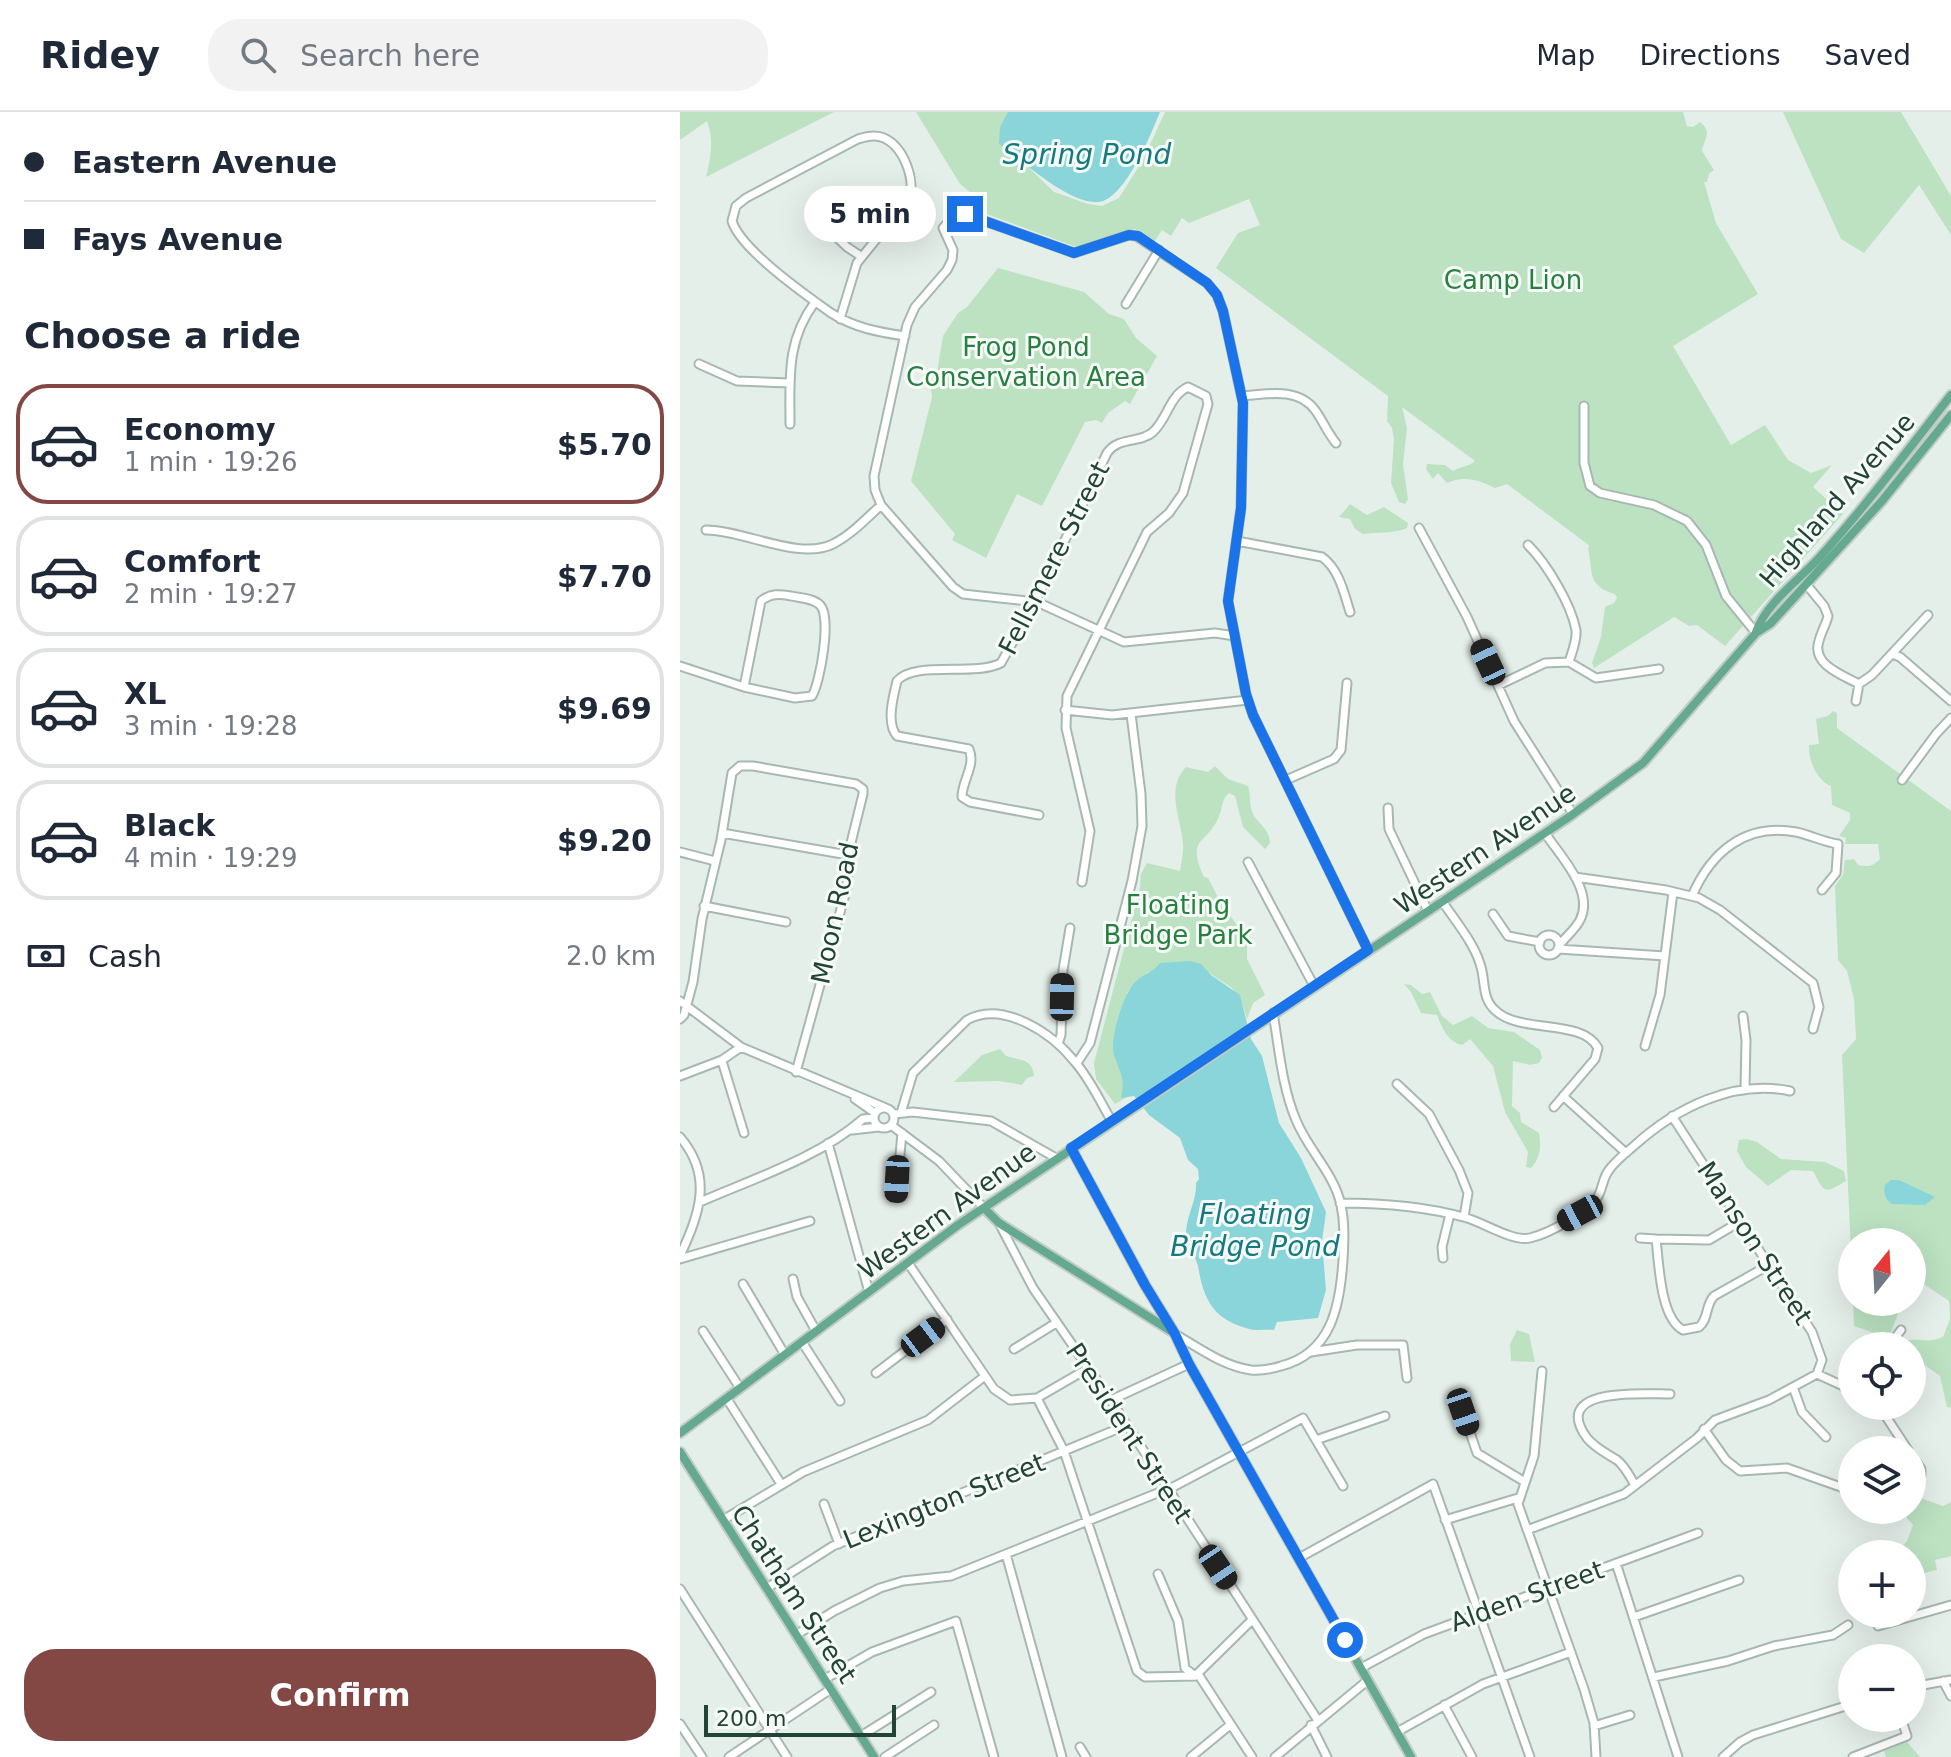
<!DOCTYPE html>
<html lang="en">
<head>
<meta charset="utf-8">
<style>
  body { margin:0; font-family:"DejaVu Sans",sans-serif; background:#f2f2f3; color:#1f2937; height:100vh; display:flex; flex-direction:column; font-size:30px; white-space:nowrap }
  * { box-sizing:border-box; margin:0 }
  p { font-size:26px; color:#747a83 }
  .icon { flex:none; width:44px; height:44px; fill:none; stroke:currentColor; stroke-width:2; stroke-linecap:round; stroke-linejoin:round }
  .map { position:relative; flex:1; overflow:hidden }
  .panel { display:flex; flex-direction:column; background:#fff; width:680px }
  .panel>* { flex:none }
  .hud { display:grid; align-content:center; height:176px; padding:0 24px; background:#fff }
  .needle { width:52px; rotate:18deg }
  .fabs { position:absolute; left:1158px; top:1116px; display:grid; gap:16px }
  .fabs a { display:grid; place-items:center; width:88px; height:88px; border-radius:50%; background:#fff; box-shadow:0 8px 32px #0002; font-size:40px }
  .scale { position:absolute; left:24px; bottom:20px; width:192px; box-sizing:border-box; padding-left:8px; border:4px solid #224437; border-top:0; font-size:22px; line-height:28px; white-space:nowrap; color:#224437; -webkit-text-stroke:6px #f6fbf8; paint-order:stroke }
  .end { position:absolute; width:36px; height:36px; margin:-18px; border:10px solid #1a73e8; background:#fff; box-shadow:0 0 0 4px #fff }
  .from { border-radius:50% }
  .bubble { position:absolute; height:56px; border-radius:28px; background:#fff; box-shadow:0 8px 32px #0002; font-size:26px; font-weight:600; line-height:56px; text-align:center }
  .car { position:absolute; width:24px; height:48px; margin:-24px -12px; border-radius:10px; box-shadow:0 0 6px 2px #0007; background:linear-gradient(#222 24%,#8ab4d8 0 40%,#222 0 76%,#8ab4d8 0 86%,#222 0) }
  .hud b { display:flex; align-items:center; gap:28px; height:76px; font-size:30px }
  .hud b+b { border-top:2px solid #e0e1e3 }
  .hud i { width:20px; height:20px; background:#1f2937 }
  ul { padding:0; list-style:none }
  li { display:flex; align-items:center; gap:24px; height:120px; margin:0 16px 12px; padding:0 8px; border:4px solid #e0e1e3; border-radius:32px }
  li div { flex:1 }
  li b { display:block; font-size:30px }
  li em { font-style:normal; font-weight:600 }
  li.current { border-color:#834744 }
  li>.icon { width:72px; height:72px; stroke-width:1.5 }
  h2 { padding:0 24px; font-size:36px; line-height:96px }
  .pay { display:flex; align-items:center; gap:20px; height:88px; padding:0 24px; font-size:30px }
  .pay p { margin-inline-start:auto }
  .cta { display:flex; gap:16px; margin-top:auto; padding:16px 24px }
  .cta a { flex:1; height:92px; border-radius:32px; background:#834744; color:#fff; font-size:32px; font-weight:600; line-height:92px; text-align:center }
  header { display:flex; align-items:center; gap:48px; box-sizing:border-box; height:112px; padding:0 40px; background:#fff; border-bottom:2px solid #e0e1e3 }
  header strong { font-size:38px }
  nav { display:flex; gap:44px; margin-inline-start:auto; font-size:28px }
  .search { width:560px; height:72px; background:#f2f2f3; display:flex; align-items:center; gap:20px; box-sizing:border-box; padding:0 28px; border-radius:32px; color:#747a83; font-size:30px }
  main { display:flex; flex:1; min-height:0 }
  .map>svg:first-child { display:block }
</style>
</head>
<body>
<header>
<strong>Ridey</strong>
<div class="search"><svg class="icon" aria-label="search" viewBox="0 0 24 24"><circle cx="10" cy="10" r="6"/><path d="M15 15l6 6"/></svg>Search here</div>
<nav><a>Map</a><a>Directions</a><a>Saved</a></nav>
</header>
<main>
<section class="panel">
<div class="hud">
<b><i class="from"></i>Eastern Avenue</b>
<b><i></i>Fays Avenue</b>
</div>
<h2>Choose a ride</h2>
<ul>
<li class="current"><svg class="icon" aria-label="car" viewBox="0 0 24 24"><path d="M5 17H2v-5l4-1 3-4h7l3 4 3 1v5h-3M9 17h6M6 11h13"/><circle cx="7" cy="17" r="2"/><circle cx="17" cy="17" r="2"/></svg><div><b>Economy</b><p>1 min · 19:26</p></div><em>$5.70</em></li>
<li><svg class="icon" aria-label="car" viewBox="0 0 24 24"><path d="M5 17H2v-5l4-1 3-4h7l3 4 3 1v5h-3M9 17h6M6 11h13"/><circle cx="7" cy="17" r="2"/><circle cx="17" cy="17" r="2"/></svg><div><b>Comfort</b><p>2 min · 19:27</p></div><em>$7.70</em></li>
<li><svg class="icon" aria-label="car" viewBox="0 0 24 24"><path d="M5 17H2v-5l4-1 3-4h7l3 4 3 1v5h-3M9 17h6M6 11h13"/><circle cx="7" cy="17" r="2"/><circle cx="17" cy="17" r="2"/></svg><div><b>XL</b><p>3 min · 19:28</p></div><em>$9.69</em></li>
<li><svg class="icon" aria-label="car" viewBox="0 0 24 24"><path d="M5 17H2v-5l4-1 3-4h7l3 4 3 1v5h-3M9 17h6M6 11h13"/><circle cx="7" cy="17" r="2"/><circle cx="17" cy="17" r="2"/></svg><div><b>Black</b><p>4 min · 19:29</p></div><em>$9.20</em></li>
</ul>
<div class="pay"><svg class="icon" aria-label="cash" viewBox="0 0 24 24"><path d="M3 7h18v10H3z"/><circle cx="12" cy="12" r="2"/></svg>Cash<p>2.0 km</p></div>
<div class="cta"><a>Confirm</a></div>
</section>
<div class="map">
<svg width="1271" height="1645" viewBox="0 0 1271 1645">
  <rect width="100%" height="100%" fill="#e5efea"/>
  <path fill="#bce2c2" d="M 0,0 L 154,0 L 26,65 C 31,45 34,28 27,9 L 0,28 Z
    M 236,0 L 330,0 L 321,29 L 325,37 L 345,52 L 374,80 L 408,92 L 422,94 L 439,86 L 463,48 L 485,0 L 1003,0 L 1007,14 L 1013,15 L 1020,10 C 1033,20 1024,27 1022,39 L 1034,58 L 1029,62 L 1027,70 L 1024,70 L 1036,111 L 1078,182 L 993,234 L 1051,333 L 1085,313 L 1108,348 L 1131,361 L 1152,353 L 1133,375 L 1163,402 L 1045,534 L 1017,513 L 1009,514 L 994,505 L 914,556 L 912,551 L 921,525 L 925,495 L 934,491 L 937,486 L 935,482 C 907,474 913,461 908,435 L 910,434 L 827,372 L 815,376 C 799,368 784,363 767,371 L 758,361 L 753,367 L 746,357 L 747,352 L 765,353 L 773,359 C 780,354 789,355 795,349 L 722,295 L 727,316 L 723,352 L 728,387 L 725,392 L 719,390 L 711,371 L 714,327 L 712,316 L 707,309 L 708,284 L 536,156 L 558,121 L 580,113 L 569,87 L 509,111 L 502,106 L 491,124 L 482,118 L 474,130 L 455,117 L 396,135 L 293,97 L 296,85 L 280,72 Z
    M 1103,0 L 1221,0 L 1271,84 L 1271,123 L 1239,73 L 1184,141 L 1161,127 Z
    M 318,156 L 404,180 L 429,202 L 444,207 L 456,226 L 477,244 L 450,292 L 445,289 L 428,301 L 422,311 L 416,308 L 405,310 L 362,394 L 337,382 L 306,446 L 272,428 L 275,422 L 231,369 L 252,285 L 251,277 L 256,266 L 263,224 L 278,201 L 287,195 Z
    M 670,392 L 687,403 L 704,395 L 728,411 L 727,416 C 713,422 697,420 683,422 L 675,417 L 670,407 L 659,405 Z
    M 1153,599 L 1157,601 L 1157,616 L 1220,662 L 1216,669 L 1221,673 L 1227,667 L 1271,699 L 1271,1296 L 1267,1295 L 1260,1264 L 1232,1244 L 1232,1234 L 1216,1234 C 1235,1221 1242,1234 1263,1225 L 1270,1207 L 1269,1189 L 1232,1164 L 1232,1130 L 1172,1130 L 1172,1163 L 1162,943 L 1176,927 L 1174,887 L 1167,859 L 1158,848 L 1155,774 L 1163,763 L 1165,748 L 1174,747 L 1178,753 C 1187,755 1193,755 1200,747 L 1198,732 L 1165,732 L 1166,726 L 1159,724 L 1170,708 L 1170,701 L 1152,693 L 1151,674 C 1137,669 1128,648 1129,633 L 1139,632 L 1136,607 L 1148,604 Z
    M 535,654 L 548,667 L 568,674 C 571,683 569,693 573,702 C 580,714 589,716 590,731 L 585,737 L 563,715 L 555,684 L 549,681 C 541,688 543,695 539,704 C 528,733 505,724 524,765 L 528,766 L 542,793 L 567,826 L 567,847 L 585,883 L 573,891 L 567,907 L 562,891 L 552,876 L 528,860 L 469,860 L 456,869 L 447,881 L 456,980 L 435,992 L 416,967 L 414,951 L 460,776 L 461,762 L 467,751 L 500,759 C 501,750 504,741 503,732 C 501,706 485,677 506,655 L 528,660 Z
    M 724,872 L 731,873 L 742,882 L 750,880 L 762,904 L 773,913 L 792,904 L 808,916 L 834,920 L 860,938 L 862,946 L 859,951 L 850,953 L 833,949 L 832,994 L 840,1001 L 841,1010 L 859,1021 C 861,1035 861,1045 851,1056 L 846,1055 L 848,1040 L 825,1000 L 813,954 L 790,927 L 782,933 C 768,930 762,916 757,903 L 741,901 L 731,880 Z
    M 320,937 L 326,944 C 338,948 353,946 354,964 L 347,966 L 342,973 L 319,969 L 274,970 L 302,943 Z
    M 1067,1027 L 1077,1030 L 1101,1047 L 1145,1050 L 1164,1059 L 1166,1069 C 1144,1082 1145,1082 1133,1059 L 1111,1058 L 1088,1074 L 1066,1055 L 1057,1039 L 1059,1028 Z
    M 1173,1190 L 1222,1190 L 1209,1226 L 1174,1214 Z
    M 837,1218 L 849,1222 L 855,1250 L 831,1249 L 830,1232 Z
    M 1232,1383 L 1263,1394 L 1271,1390 L 1271,1444 L 1255,1448 L 1257,1458 L 1232,1464 L 1232,1442 L 1215,1442 L 1227,1429 L 1233,1413 L 1227,1406 L 1227,1398 L 1232,1398 Z
    M 1227,1630 L 1240,1645 L 1206,1645 L 1204,1639 Z"/>
  <path fill="#89d5d9" d="M 328,0 L 480,0 C 471,22 445,87 419,90 C 389,93 342,48 319,32 L 320,15 Z
    M 510,849 L 521,852 L 531,863 L 560,883 L 571,927 L 582,944 L 599,1011 L 621,1046 L 646,1100 L 642,1129 L 646,1178 L 638,1206 L 597,1210 L 594,1218 C 586,1217 576,1219 569,1217 C 533,1207 524,1189 518,1154 C 515,1142 505,1135 506,1120 C 507,1102 517,1088 516,1071 L 519,1067 L 518,1057 L 508,1048 L 500,1026 L 469,1003 L 454,984 L 441,986 C 446,965 440,962 434,943 C 429,927 444,881 455,870 C 463,862 474,860 480,851 Z
    M 1211,1068 L 1219,1068 L 1255,1085 L 1245,1093 L 1212,1092 C 1205,1087 1203,1081 1205,1073 Z"/>
  <g fill="none" stroke-linecap="round" stroke-linejoin="round">
    <defs>
      <path id="minor" d="M 147,116 L 167,135 L 182,145
        M 446,192 L 479,138
        M 160,207 L 177,151 L 228,88 C 237,70 224,35 204,26 C 196,22 187,24 178,27 L 66,86 L 56,94 L 52,109 C 61,138 126,183 151,201 C 175,216 198,220 225,224
        M 19,252 L 57,269 L 110,271
        M 563,284 C 587,282 618,275 635,298 C 643,309 647,320 656,331
        M 904,294 L 904,351 L 910,374 L 920,381 L 974,393 L 1007,409 L 1026,433 L 1046,484 L 1076,521
        M 110,312 C 110,266 106,229 135,190
        M 739,416 L 787,505 L 834,609 L 893,702
        M 26,418 C 64,418 119,449 153,432 C 171,423 187,406 201,393
        M 557,429 L 642,445 C 659,457 664,481 670,500
        M 848,433 C 867,452 891,492 896,518 C 897,529 892,540 889,550
        M 1126,472 L 1144,494 L 1148,504 C 1146,513 1141,520 1139,529 C 1131,552 1162,563 1179,572
        M 555,524 L 535,521 L 444,530 L 357,490 L 283,482 L 273,475 L 201,393 L 195,378 L 194,364 L 227,213 L 235,195 L 267,158 L 272,148 L 273,138 L 263,116 L 274,103 L 285,102 L 394,141 L 449,123 L 456,124 L 527,171 L 537,183 L 543,199 L 563,291 L 561,396 L 548,489 L 566,582 L 573,603 L 688,838
        M 1212,542 L 1220,545 L 1271,589
        M 0,554 L 64,575 L 81,489 C 91,481 99,482 111,484 C 120,486 133,486 140,493 C 152,505 140,571 132,584 L 115,586 L 64,575
        M 819,573 L 865,551 L 889,550 L 916,566 L 979,557
        M 1176,589 L 1179,572 L 1192,563 L 1248,503
        M 385,598 L 432,603 L 568,588
        M 606,668 L 654,647 L 661,638 L 667,571
        M 1222,668 L 1256,622 L 1271,606
        M 708,696 L 709,717 L 748,799
        M 359,703 L 290,690 L 282,685 C 282,668 296,654 289,637 L 217,624 C 206,612 213,585 217,569 C 235,548 294,565 321,551 L 355,490 L 427,341 C 439,324 459,332 473,320 C 488,306 489,284 508,275 L 526,284 L 528,292 L 503,381 L 489,401 L 467,420 L 387,584 L 386,616 L 410,719 L 402,770
        M 42,721 L 168,743
        M 865,721 C 880,744 915,779 900,808 C 895,818 885,825 879,834
        M 0,740 L 35,749
        M 568,750 L 634,874
        M 895,765 L 986,778 L 1019,786 L 1040,798 L 1133,871 L 1139,895 L 1133,917
        M 1012,784 C 1031,740 1065,711 1116,720 C 1130,723 1144,730 1158,732 L 1156,761 L 1142,778
        M 762,789 C 776,810 797,834 802,859 C 805,874 803,888 816,899 C 841,922 902,906 918,936 L 915,947 L 874,995
        M 24,794 L 106,810
        M 813,802 L 828,824 L 860,830
        M859 833a10 10 0 1 1 20 0a10 10 0 1 1-20 0Z
        M 878,837 L 985,844
        M 0,889 L 61,935 L 206,996
        M 1063,904 L 1066,928 L 1065,977
        M 0,907 L 4,903 L 13,870 L 22,807 L 41,728 L 52,661 L 60,654 L 73,654 L 176,672 L 183,677 L 183,682 L 168,743 L 167,775 L 116,960
        M 378,932 L 381,923 L 383,858 L 390,816
        M 965,934 L 980,883 L 993,780
        M 42,949 L 64,1021
        M 397,951 L 410,931 L 452,769 L 462,714 L 461,682 L 451,602
        M 0,964 L 42,948 L 61,935
        M 717,972 L 749,1002 L 779,1058 L 788,1081 L 784,1105
        M 883,984 L 946,1041
        M 175,987 L 195,1001
        M194 1006a10 10 0 1 1 20 0a10 10 0 1 1-20 0Z
        M 221,1001 L 233,961 L 287,908 C 323,888 372,921 395,950 C 410,967 420,989 431,1008
        M 214,1002 L 233,1000 L 311,1009 L 376,1046
        M 992,1004 L 1132,1220 L 1142,1248 L 1137,1262
        M 211,1013 L 259,1049 L 304,1096
        M 172,1018 L 199,1015
        M 0,1025 C 34,1065 19,1102 0,1144
        M 148,1031 L 189,1180
        M 216,1085 L 222,1021
        M 20,1090 C 75,1066 138,1046 183,1007 L 194,1006
        M 660,1091 C 704,1091 745,1094 787,1106 C 804,1111 833,1130 850,1126 C 867,1122 908,1101 917,1086 C 923,1077 922,1067 929,1058 C 936,1048 946,1041 955,1033 C 996,996 1054,967 1110,979
        M 1061,1109 L 1029,1128 L 976,1127 C 979,1151 980,1206 1003,1218 L 1019,1215 C 1029,1207 1025,1193 1034,1184 L 1089,1153
        M 319,1111 L 353,1176 L 434,1293 L 637,1607
        M 960,1126 L 976,1127
        M 763,1146 L 762,1135 L 770,1102
        M 0,1147 L 130,1109
        M 228,1151 L 314,1277 L 330,1288 L 357,1286
        M 113,1167 L 117,1185 L 136,1219
        M 63,1172 L 105,1243
        M 23,1219 L 60,1276
        M 495,1222 C 519,1236 543,1254 571,1258 C 582,1259 591,1257 601,1254 C 652,1241 660,1193 663,1148 C 664,1130 665,1112 661,1093 C 654,1061 628,1038 616,1008 C 602,975 599,936 593,901
        M 122,1230 L 160,1289
        M 1209,1234 L 1221,1218
        M 334,1237 L 376,1211
        M 631,1240 L 677,1233 L 723,1233 L 727,1266
        M 407,1257 L 357,1286 L 384,1339 L 457,1559 L 465,1565 L 515,1564 L 572,1508
        M 862,1259 L 854,1344 L 838,1392 L 904,1577 L 914,1611 L 916,1645
        M 196,1261 L 267,1207
        M 1113,1275 L 1122,1300 L 1146,1325
        M 47,1287 L 101,1372
        M 431,1288 L 509,1252
        M 1199,1294 L 1228,1338
        M 783,1300 L 797,1341 L 845,1370
        M 1024,1317 L 1046,1348 L 1060,1359 L 1107,1356 L 1172,1379
        M 636,1328 L 705,1304
        M 1232,1344 L 1241,1357 L 1241,1363 L 1232,1373
        M 955,1373 C 950,1365 945,1354 937,1348 C 926,1341 915,1336 907,1326 C 869,1274 965,1282 990,1282
        M 144,1392 L 159,1432
        M 43,1408 L 123,1360 L 248,1308 L 305,1264
        M 765,1408 L 838,1386
        M 847,1418 L 944,1382 L 1017,1326 L 1035,1308 L 1089,1288 L 1137,1262 L 1172,1278
        M 326,1442 L 382,1645
        M 619,1446 L 753,1372 L 850,1645
        M 936,1451 L 998,1645
        M 478,1462 L 498,1509 L 505,1556 L 515,1564
        M 87,1476 L 153,1434 L 447,1313
        M 0,1477 L 107,1645
        M 954,1505 L 1059,1468
        M 1198,1514 L 1271,1493
        M 116,1523 L 154,1499 L 200,1476 L 223,1469 L 271,1464 L 495,1374 L 623,1306 L 663,1374
        M 681,1556 L 744,1522 L 1018,1421
        M 518,1562 L 572,1645
        M 974,1565 L 1048,1549 L 1094,1534 L 1153,1523 L 1168,1513
        M 145,1567 L 192,1540 L 276,1509 L 314,1645
        M 1263,1569 L 1271,1584
        M 1232,1575 L 1271,1568
        M 764,1593 L 792,1645
        M 0,1612 L 22,1645
        M 631,1613 L 647,1645
        M 914,1614 L 950,1603
        M 717,1620 L 803,1572 L 891,1540
        M 181,1624 L 251,1580
        M 400,1635 L 406,1645
        M 49,1645 L 151,1577
        M 205,1645 L 254,1613
        M 511,1645 L 550,1613
        M 595,1645 L 687,1569
        M 1043,1645 L 1060,1630 L 1073,1623 L 1172,1592
        M 1173,1645 L 1227,1624 L 1221,1606"/>
      <path id="major" d="M 1076,520 C 1087,490 1118,469 1139,446 C 1186,394 1228,338 1271,283
        M 391,1036 L 465,1173 L 495,1222 L 509,1252 L 731,1645
        M 304,1096 L 319,1111 L 491,1219
        M 0,1321 L 278,1113 L 889,705 L 963,651 L 1076,521 L 1090,512 L 1202,389 L 1271,303
        M 0,1340 L 194,1645"/>
    </defs>
    <use href="#minor" stroke="#a7b8b1" stroke-width="11"/>
    <use href="#major" stroke="#c1cbc7" stroke-width="12"/>
    <use href="#minor" stroke="#fff" stroke-width="7"/>
    <use href="#major" stroke="#65a990" stroke-width="8"/>
  </g>
  <g fill="none" stroke-linecap="round" stroke-linejoin="round">
    <path stroke="#1a73e8" stroke-width="10" d="M 285,102 L 394,141 L 449,123 L 458,124 L 527,171 L 537,183 L 543,199 L 563,291 L 561,396 L 548,489 L 566,582 L 573,603 L 688,838 L 391,1036 L 465,1173 L 495,1222 L 509,1252 L 665,1528"/>
  </g>
  <g text-anchor="middle" dominant-baseline="central" stroke-width="6" stroke-linejoin="round" paint-order="stroke">
    <g font-size="26" fill="#277f40" stroke="#f6fbf8">
      <text x="833" y="168">Camp Lion</text>
      <text x="346" y="235">Frog Pond<tspan x="346" dy="30">Conservation Area</tspan></text>
      <text x="498" y="793">Floating<tspan x="498" dy="30">Bridge Park</tspan></text>
    </g>
    <g font-size="26" fill="#224437" stroke="#f6fbf8">
      <text transform="translate(1157 388) rotate(-49)">Highland Avenue</text>
      <text transform="translate(374 446) rotate(-63)">Fellsmere Street</text>
      <text transform="translate(805 737) rotate(-34)">Western Avenue</text>
      <text transform="translate(155 801) rotate(-78)">Moon Road</text>
      <text transform="translate(267 1099) rotate(-36)">Western Avenue</text>
      <text transform="translate(1075 1131) rotate(57)">Manson Street</text>
      <text transform="translate(449 1321) rotate(57)">President Street</text>
      <text transform="translate(264 1389) rotate(-22)">Lexington Street</text>
      <text transform="translate(114 1482) rotate(57)">Chatham Street</text>
      <text transform="translate(847 1484) rotate(-20)">Alden Street</text>
    </g>
    <g font-size="28" font-style="italic" fill="#157a80" stroke="#f6fbf8">
      <text x="407" y="42">Spring Pond</text>
      <text x="575" y="1102">Floating<tspan x="575" dy="32">Bridge Pond</tspan></text>
    </g>
  </g>
</svg>
<div class="fabs">
<a><svg class="needle" viewBox="-14 -14 28 28"><path d="M0-13l5 13h-10z" fill="#e53935"/><path d="M0 13l5-13h-10z" fill="#747a83"/></svg></a>
<a><svg class="icon" aria-label="locate" viewBox="0 0 24 24"><circle cx="12" cy="12" r="6"/><path d="M12 2v4M12 18v4M2 12h4M18 12h4"/></svg></a>
<a><svg class="icon" aria-label="layers" viewBox="0 0 24 24"><path d="M12 4l9 5-9 5-9-5zM3 14l9 5 9-5"/></svg></a>
<a>+</a>
<a>−</a>
</div>
<div class="scale">200 m</div>
<i class="end from" style="left:665px;top:1528px"></i>
<i class="end" style="left:285px;top:102px"></i>
<div class="bubble" style="left:124px;top:74px;width:132px">5 min</div>
<i class="car" style="left:808px;top:550px;rotate:335deg"></i>
<i class="car" style="left:382px;top:885px;rotate:1deg"></i>
<i class="car" style="left:217px;top:1067px;rotate:183deg"></i>
<i class="car" style="left:900px;top:1101px;rotate:242deg"></i>
<i class="car" style="left:243px;top:1225px;rotate:53deg"></i>
<i class="car" style="left:783px;top:1300px;rotate:161deg"></i>
<i class="car" style="left:538px;top:1455px;rotate:146deg"></i>
</div>
</main>
</body>
</html>
